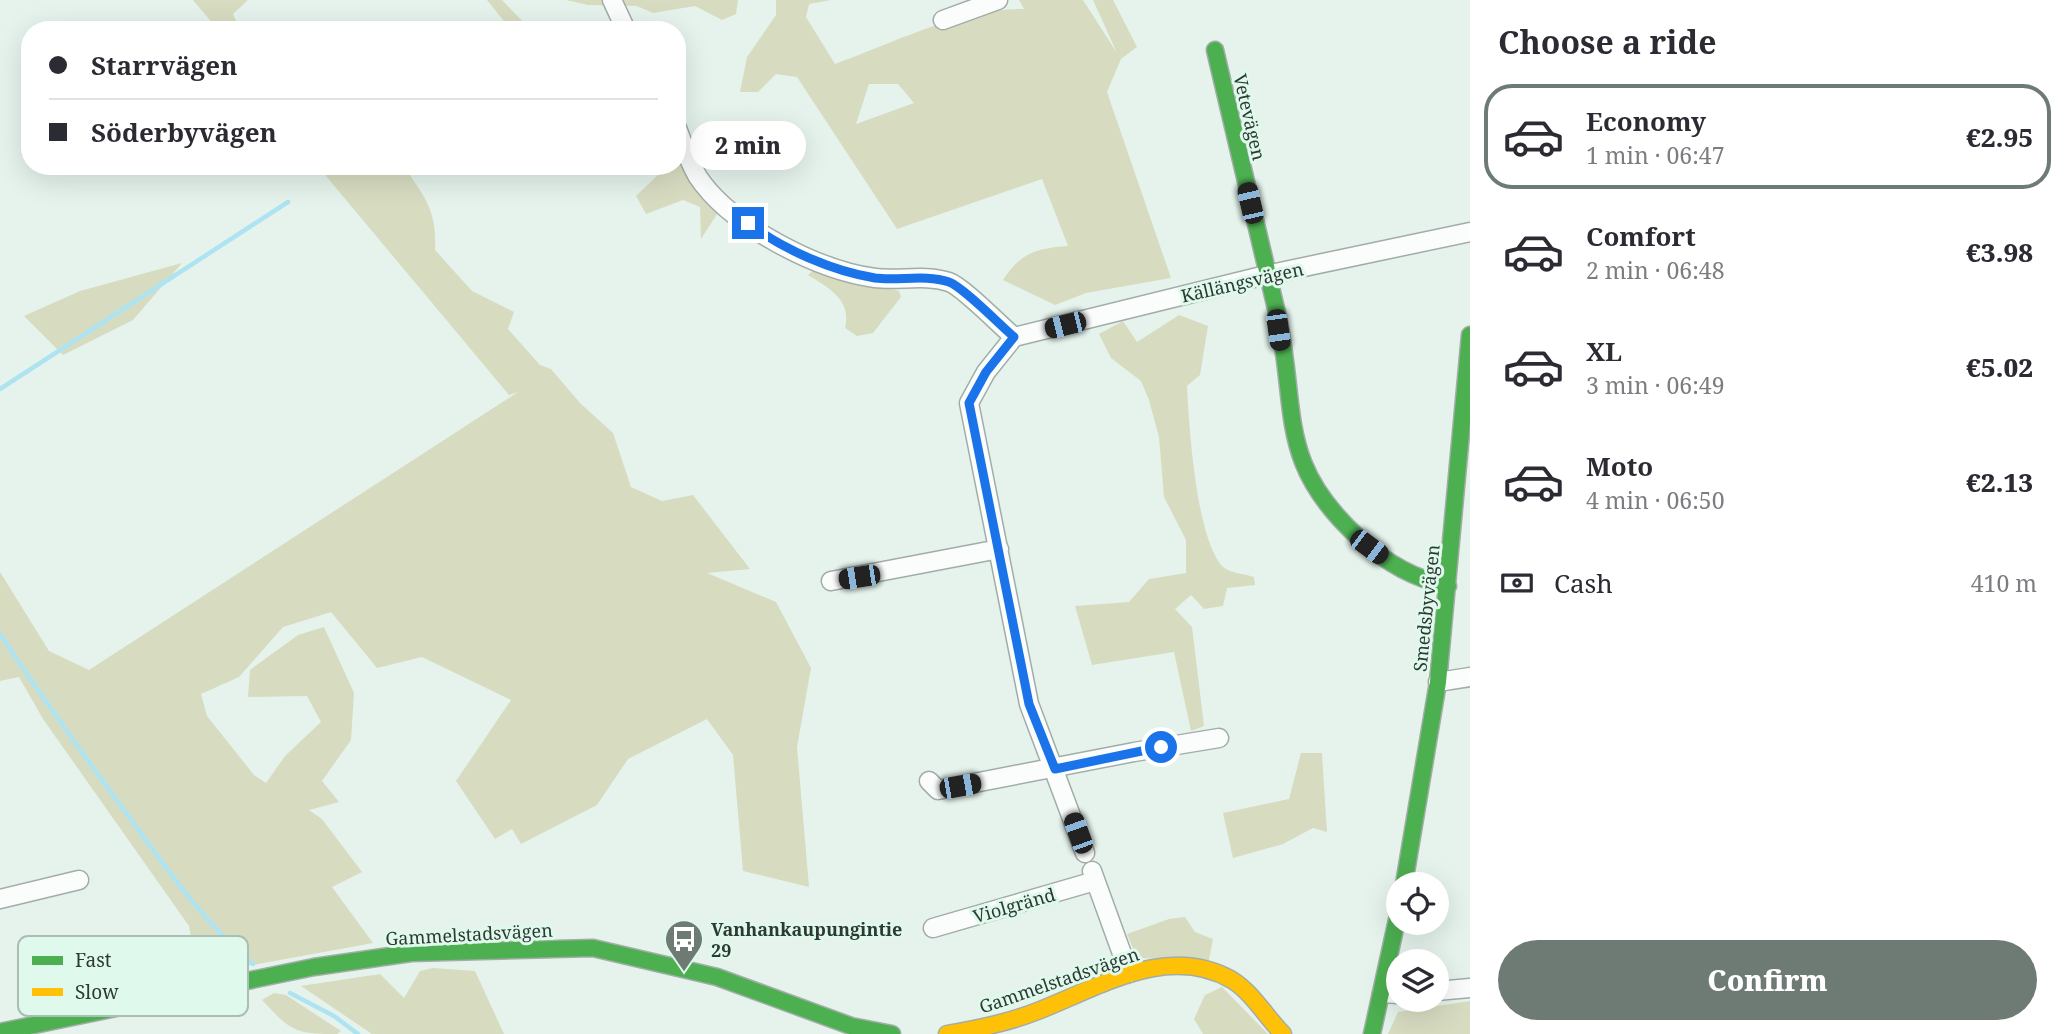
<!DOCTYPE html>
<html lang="en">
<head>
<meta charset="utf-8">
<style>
  body { margin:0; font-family:"Noto Serif",serif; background:#f2f2f3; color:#2b2b33; height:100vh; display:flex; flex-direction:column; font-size:26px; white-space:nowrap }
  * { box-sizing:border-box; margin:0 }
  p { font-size:23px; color:#7c7c81 }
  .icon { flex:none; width:38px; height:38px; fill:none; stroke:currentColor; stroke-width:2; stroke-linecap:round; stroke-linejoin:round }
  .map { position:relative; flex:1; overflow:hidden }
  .side { display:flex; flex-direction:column; background:#fff; width:595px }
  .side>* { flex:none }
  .top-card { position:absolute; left:21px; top:21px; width:665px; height:154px; border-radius:28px; box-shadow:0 7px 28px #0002; display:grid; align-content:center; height:154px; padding:0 28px; background:#fff }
  .fabs { position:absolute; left:1386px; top:872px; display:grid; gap:14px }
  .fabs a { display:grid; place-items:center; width:63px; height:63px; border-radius:50%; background:#fff; box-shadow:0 7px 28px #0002; font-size:35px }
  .end { position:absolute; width:32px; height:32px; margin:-16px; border:9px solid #1a73e8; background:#fff; box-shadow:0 0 0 4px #fff }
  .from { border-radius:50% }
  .bubble { position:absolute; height:49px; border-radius:24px; background:#fff; box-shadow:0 7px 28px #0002; font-size:23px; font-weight:800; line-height:49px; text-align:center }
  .car { position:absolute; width:21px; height:42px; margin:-21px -10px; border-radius:9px; box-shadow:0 0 5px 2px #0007; background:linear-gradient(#222 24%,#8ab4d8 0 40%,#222 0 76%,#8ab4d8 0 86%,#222 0) }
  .top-card b { display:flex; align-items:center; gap:24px; height:66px; font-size:26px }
  .top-card b+b { border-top:2px solid #e1e1e2 }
  .top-card i { width:18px; height:18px; background:#2b2b33 }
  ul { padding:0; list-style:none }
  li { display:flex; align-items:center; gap:21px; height:105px; margin:0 14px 10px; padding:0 14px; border:4px solid transparent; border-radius:28px }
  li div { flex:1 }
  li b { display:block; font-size:26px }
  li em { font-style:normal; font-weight:800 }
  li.on { border-color:#6e7a74 }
  li>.icon { width:63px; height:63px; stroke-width:1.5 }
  h2 { padding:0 28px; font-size:32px; line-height:84px }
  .pay { display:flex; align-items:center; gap:18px; height:77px; padding:0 28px; font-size:26px }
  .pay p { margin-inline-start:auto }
  .action { display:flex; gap:14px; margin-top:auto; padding:14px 28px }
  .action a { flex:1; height:80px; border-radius:42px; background:#6e7a74; color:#fff; font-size:28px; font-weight:800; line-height:80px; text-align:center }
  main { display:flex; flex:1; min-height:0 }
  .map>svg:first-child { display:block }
</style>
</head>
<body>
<main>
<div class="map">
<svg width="1470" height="1034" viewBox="0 0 1470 1034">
  <rect width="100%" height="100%" fill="#e5f3ec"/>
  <path fill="#d7dcc1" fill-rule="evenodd" d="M 193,0 L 248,0 L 233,14 L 240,30 L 218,30 Z
    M 487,0 L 502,0 L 531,30 L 511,30 Z
    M 566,0 L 738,0 L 736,14 L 722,20 L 695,6 L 653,13 L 637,6 L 588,5 Z
    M 776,0 L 831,0 L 809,4 L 806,17 L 835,64 C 892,43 964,7 1024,9 L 1019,0 L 1083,0 L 1117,53 L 1093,0 L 1113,0 L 1137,47 L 1121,59 L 1107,92 L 1171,278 L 1086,293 L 1055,305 L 1003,280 C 1020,253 1037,248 1068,246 L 1042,179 L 897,229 L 797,77 L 776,74 L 758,92 L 740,92 L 747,57 L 776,15 ZM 869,84 L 898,84 L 914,103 L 856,124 Z
    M 677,148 L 719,211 L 701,239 L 700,207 L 683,200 L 646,214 L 636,196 L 664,169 L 663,166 L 677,166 Z
    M 327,166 L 359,166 L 362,170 L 365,166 L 404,166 C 425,198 437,210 435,250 L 472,291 L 514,312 L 508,329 L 540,365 L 551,369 L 580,403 L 613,433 L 631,487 L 662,501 L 693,495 L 750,569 L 707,573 L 776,602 L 811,668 L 797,747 L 809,887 L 743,871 L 733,755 L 707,719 L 628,759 L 597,805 L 521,844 L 512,829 L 495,839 L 456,781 L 511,700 L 422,657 L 377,668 L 331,612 L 283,627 L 239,677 L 201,694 L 207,716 L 254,775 L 266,783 L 285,756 L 321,722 L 307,696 L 248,697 L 250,670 L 298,635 L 324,627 L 354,693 L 351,740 L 322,781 L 339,802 L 309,810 L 322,819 L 362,872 L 332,887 L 373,943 L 197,975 L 189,926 L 43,719 L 19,677 L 0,681 L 0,572 L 49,651 L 89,670 L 518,392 L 509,395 L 326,176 Z
    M 182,263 L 133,320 L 63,355 L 24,316 L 80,291 Z
    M 815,269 L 899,291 L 901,297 L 873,333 L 857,336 L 845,328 C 852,300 829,288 808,275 Z
    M 1179,315 L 1208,326 L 1200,375 L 1187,386 C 1189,426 1196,539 1223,567 C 1230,573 1245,574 1254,577 L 1255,585 L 1227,588 L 1223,606 L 1204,609 L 1191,595 L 1175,609 L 1192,627 L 1204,726 L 1191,731 L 1174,652 L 1092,665 L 1075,606 L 1129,602 L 1149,579 L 1186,573 L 1186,540 L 1164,497 L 1159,437 L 1149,400 L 1141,381 L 1111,358 L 1099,334 L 1123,321 L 1137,342 Z
    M 1301,753 L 1322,753 L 1327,832 L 1313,828 L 1283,844 L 1233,858 L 1223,813 L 1289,799 Z
    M 1185,917 L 1195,932 L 1213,939 L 1209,960 L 1137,958 L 1127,934 L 1169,919 Z
    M 433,968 L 475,971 L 504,1034 L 372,1034 L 301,986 L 380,974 L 404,998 L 420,971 Z
    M 1222,987 L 1268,1034 L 1203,1034 L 1194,1019 L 1205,995 Z
    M 274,993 L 286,995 L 341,1031 L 337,1034 C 294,1034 291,1031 262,1000 Z
    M 1470,1001 L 1470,1034 L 1388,1034 L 1398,1012 Z"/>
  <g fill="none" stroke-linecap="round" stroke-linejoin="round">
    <path stroke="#aee4f2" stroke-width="4.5" d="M 0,389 L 288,202
      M 0,634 C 40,695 83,754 126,813 C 164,865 203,922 253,964
      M 290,993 L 334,1016 L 358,1034"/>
    <defs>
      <path id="street" d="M 612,0 L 626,30
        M 943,20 L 998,0
        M 677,128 C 683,144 689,162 698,177 C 731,226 817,270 875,278 C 900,281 925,274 949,282 C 963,287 1001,326 1014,337
        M 1014,337 L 986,372 L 969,403 L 1029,704 L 1085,853
        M 1014,337 L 1266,275 L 1470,232
        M 831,581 L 999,549
        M 1438,682 L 1470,677
        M 929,781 L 938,790 L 1134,752 L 1219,738
        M 1092,871 L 1129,973
        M 0,899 L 79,880
        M 933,928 L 1095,881
        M 1437,991 L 1470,988
        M 1382,993 L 1398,994"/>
      <path id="fast" d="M 1215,50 C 1235,138 1257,225 1277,313 C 1299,412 1275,462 1360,539 C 1385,562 1415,579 1448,586
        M 1404,884 L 1438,682 L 1470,335
        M 0,1032 L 314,967 L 411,953 L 593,948 L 717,977 L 851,1026 L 892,1034
        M 1372,1034 L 1398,915"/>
      <path id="slow" d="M 947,1034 C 977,1029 1007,1023 1035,1012 C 1096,989 1167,942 1232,980 C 1253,993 1266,1017 1283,1034"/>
    </defs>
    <use href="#street" stroke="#a2ada7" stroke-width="21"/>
    <use href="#fast" stroke="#a2ada7" stroke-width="19"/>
    <use href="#slow" stroke="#a2ada7" stroke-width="19"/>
    <use href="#street" stroke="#fbfdfc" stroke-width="18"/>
    <use href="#fast" stroke="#4caf50" stroke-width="16"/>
    <use href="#slow" stroke="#ffc107" stroke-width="16"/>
  </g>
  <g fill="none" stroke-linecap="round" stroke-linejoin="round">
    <path stroke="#1a73e8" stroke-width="9" d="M 748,223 C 782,249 832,271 875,278 C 899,281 925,274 949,282 C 963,287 1001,326 1014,337 L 986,372 L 969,403 L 1029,704 L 1055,769 L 1161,747"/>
  </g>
  <defs>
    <symbol id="bus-pin" viewBox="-11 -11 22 30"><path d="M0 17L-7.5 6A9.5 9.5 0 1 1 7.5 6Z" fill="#6e7a74" stroke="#dff9ec"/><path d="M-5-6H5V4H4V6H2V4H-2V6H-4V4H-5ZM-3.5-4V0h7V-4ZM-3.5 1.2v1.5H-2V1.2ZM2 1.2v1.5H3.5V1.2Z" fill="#fff"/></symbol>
  </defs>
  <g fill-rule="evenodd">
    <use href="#bus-pin" x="662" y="917" width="44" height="60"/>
  </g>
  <g text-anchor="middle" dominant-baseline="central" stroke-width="6" stroke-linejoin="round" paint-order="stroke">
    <g font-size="18" fill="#2e3933" stroke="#dff9ec">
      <text transform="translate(1250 117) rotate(77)">Vetevägen</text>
      <text transform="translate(1242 282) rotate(-13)">Källängsvägen</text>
      <text transform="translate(1426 608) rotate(-84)">Smedsbyvägen</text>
      <text transform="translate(1014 905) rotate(-16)">Violgränd</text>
      <text transform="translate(469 934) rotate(-3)">Gammelstadsvägen</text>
      <text transform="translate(1059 980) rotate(-19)">Gammelstadsvägen</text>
    </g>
    <g font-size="18" font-weight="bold" fill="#2e3933" stroke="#dff9ec" text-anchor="start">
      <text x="711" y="929">Vanhankaupungintie<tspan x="711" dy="21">29</tspan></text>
    </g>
  </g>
  <rect x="18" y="936" width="230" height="80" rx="10" fill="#dff9ec" stroke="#aabfb4" stroke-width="2"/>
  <rect x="32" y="956" width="31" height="9" fill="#4caf50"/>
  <rect x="32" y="988" width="31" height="8" fill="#ffc107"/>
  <g font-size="19" fill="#2e3933">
    <text x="75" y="967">Fast</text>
    <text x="75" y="999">Slow</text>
  </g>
</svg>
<div class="fabs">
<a><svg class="icon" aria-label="locate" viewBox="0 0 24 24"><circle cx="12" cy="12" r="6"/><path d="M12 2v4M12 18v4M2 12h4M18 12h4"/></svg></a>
<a><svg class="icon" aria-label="layers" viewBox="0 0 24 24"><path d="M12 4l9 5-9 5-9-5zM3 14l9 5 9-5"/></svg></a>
</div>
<i class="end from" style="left:1161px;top:747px"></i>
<i class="end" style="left:748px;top:223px"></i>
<div class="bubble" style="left:690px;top:121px;width:116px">2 min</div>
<i class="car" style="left:1250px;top:203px;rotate:347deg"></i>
<i class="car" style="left:1065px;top:325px;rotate:256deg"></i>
<i class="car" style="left:1278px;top:330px;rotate:172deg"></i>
<i class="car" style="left:1369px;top:547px;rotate:127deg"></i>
<i class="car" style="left:859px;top:577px;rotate:261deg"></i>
<i class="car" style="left:960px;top:786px;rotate:80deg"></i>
<i class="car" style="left:1078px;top:833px;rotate:340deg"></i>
<div class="top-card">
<b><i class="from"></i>Starrvägen</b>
<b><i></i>Söderbyvägen</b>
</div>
</div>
<section class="side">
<h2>Choose a ride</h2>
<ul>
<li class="on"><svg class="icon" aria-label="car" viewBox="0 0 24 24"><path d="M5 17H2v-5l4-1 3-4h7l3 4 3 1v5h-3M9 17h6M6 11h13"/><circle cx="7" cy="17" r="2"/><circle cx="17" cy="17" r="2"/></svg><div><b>Economy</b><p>1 min · 06:47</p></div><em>€2.95</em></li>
<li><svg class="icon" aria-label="car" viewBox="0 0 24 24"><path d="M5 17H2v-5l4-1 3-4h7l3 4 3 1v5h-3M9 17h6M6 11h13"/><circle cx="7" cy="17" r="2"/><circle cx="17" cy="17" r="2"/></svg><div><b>Comfort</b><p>2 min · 06:48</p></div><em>€3.98</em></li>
<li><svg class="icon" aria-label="car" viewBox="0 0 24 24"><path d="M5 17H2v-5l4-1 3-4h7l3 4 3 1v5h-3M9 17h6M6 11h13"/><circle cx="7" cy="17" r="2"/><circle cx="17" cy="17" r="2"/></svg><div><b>XL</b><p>3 min · 06:49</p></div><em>€5.02</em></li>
<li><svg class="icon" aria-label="car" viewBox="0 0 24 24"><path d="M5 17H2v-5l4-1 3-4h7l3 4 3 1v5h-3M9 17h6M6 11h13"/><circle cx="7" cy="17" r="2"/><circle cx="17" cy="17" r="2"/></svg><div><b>Moto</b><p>4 min · 06:50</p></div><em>€2.13</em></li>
</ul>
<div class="pay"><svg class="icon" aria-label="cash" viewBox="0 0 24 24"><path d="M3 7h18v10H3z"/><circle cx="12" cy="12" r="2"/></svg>Cash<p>410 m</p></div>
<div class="action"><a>Confirm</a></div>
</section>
</main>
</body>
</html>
